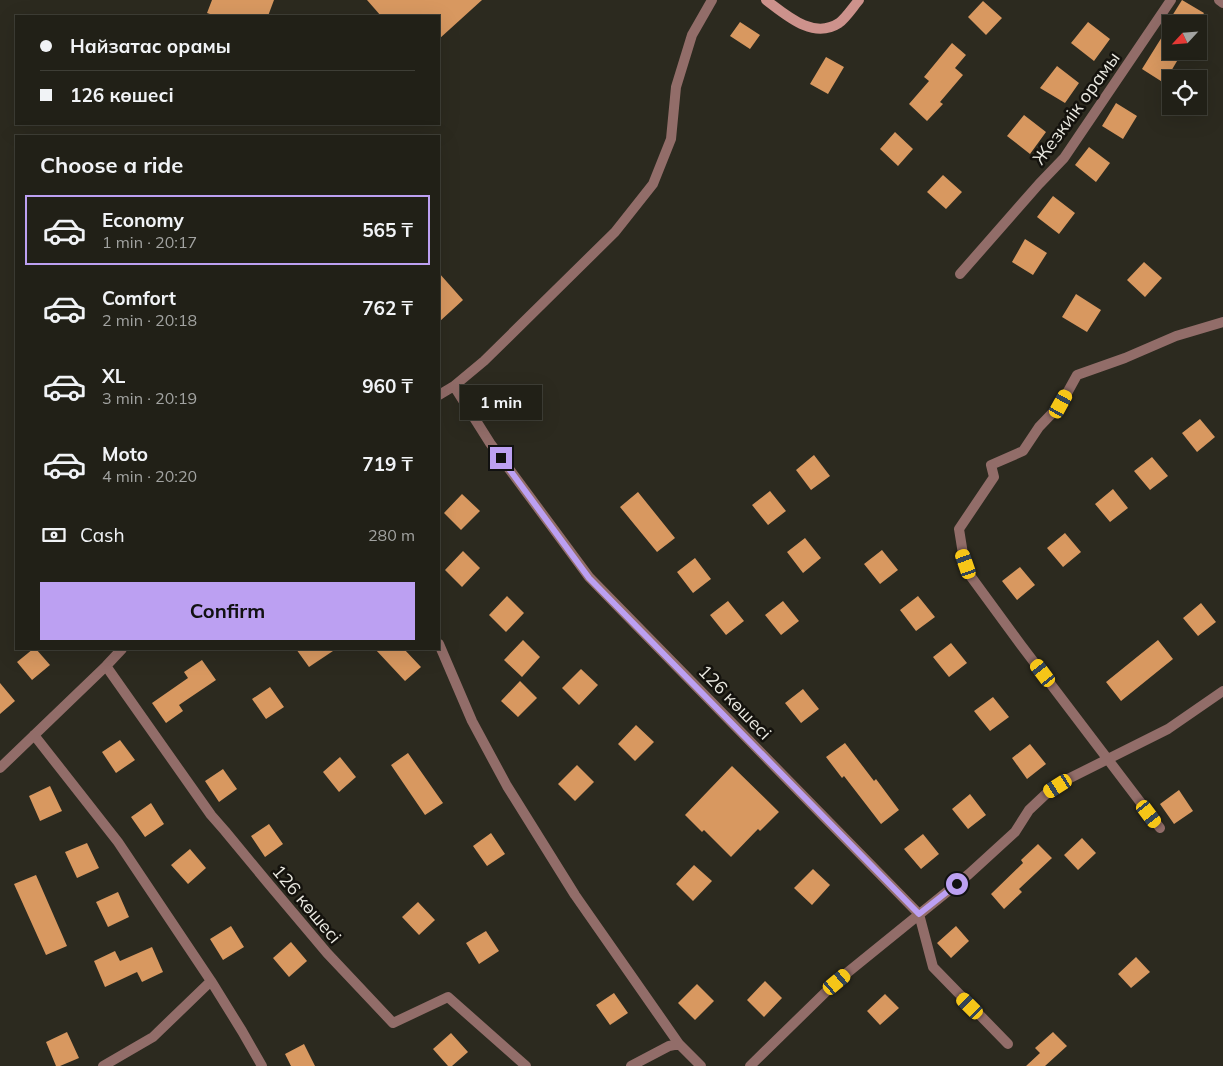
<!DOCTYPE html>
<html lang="en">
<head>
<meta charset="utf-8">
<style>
  body { margin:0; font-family:Mulish,sans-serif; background:#2d2d24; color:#f1f3f6; height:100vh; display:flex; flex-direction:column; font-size:19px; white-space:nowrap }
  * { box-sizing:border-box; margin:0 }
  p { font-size:16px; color:#a2a3a1 }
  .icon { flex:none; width:28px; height:28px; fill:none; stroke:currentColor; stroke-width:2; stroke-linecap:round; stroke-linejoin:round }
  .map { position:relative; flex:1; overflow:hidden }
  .side { position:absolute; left:15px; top:135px; width:425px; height:515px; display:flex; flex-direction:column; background:#212017; border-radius:0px; box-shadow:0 5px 20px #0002,0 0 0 1px #3e3e36 }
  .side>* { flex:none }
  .hud { position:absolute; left:15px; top:15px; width:425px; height:110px; border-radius:0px; box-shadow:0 5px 20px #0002,0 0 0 1px #3e3e36; display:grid; align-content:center; height:110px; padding:0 25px; background:#212017 }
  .needle { width:32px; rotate:244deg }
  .tools { position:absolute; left:1162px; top:15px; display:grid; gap:10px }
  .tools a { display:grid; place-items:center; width:45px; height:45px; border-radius:0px; background:#212017; box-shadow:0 5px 20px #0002,0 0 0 1px #3e3e36; font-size:25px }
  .end { position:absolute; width:22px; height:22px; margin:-11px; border:6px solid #bca0f2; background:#111; box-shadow:0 0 0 2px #111 }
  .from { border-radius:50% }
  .bubble { position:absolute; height:35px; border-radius:0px; background:#212017; box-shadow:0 5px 20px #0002,0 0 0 1px #3e3e36; font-size:16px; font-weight:700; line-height:35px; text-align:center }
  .car { position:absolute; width:15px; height:30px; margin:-15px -8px; border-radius:6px; box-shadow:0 0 4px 1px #0007; background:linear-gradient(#f5c518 24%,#345 0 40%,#f5c518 0 76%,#345 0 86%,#f5c518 0) }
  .hud b { display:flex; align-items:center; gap:18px; height:48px; font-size:19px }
  .hud b+b { border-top:1px solid #3e3e36 }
  .hud i { width:12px; height:12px; background:#f1f3f6 }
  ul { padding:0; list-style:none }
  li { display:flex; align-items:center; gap:15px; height:70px; margin:0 10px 8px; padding:0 15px; border:2px solid transparent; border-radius:0px }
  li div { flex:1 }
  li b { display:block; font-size:19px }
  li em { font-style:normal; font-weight:700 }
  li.on { border-color:#bca0f2 }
  li>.icon { width:45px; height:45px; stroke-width:1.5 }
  h2 { padding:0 25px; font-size:22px; line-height:60px }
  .pay { display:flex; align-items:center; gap:12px; height:55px; padding:0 25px; font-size:19px }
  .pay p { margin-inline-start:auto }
  .action { display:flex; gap:10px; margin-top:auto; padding:10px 25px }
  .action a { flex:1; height:58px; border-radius:0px; background:#bca0f2; color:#111; font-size:20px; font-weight:700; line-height:58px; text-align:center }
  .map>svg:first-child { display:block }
</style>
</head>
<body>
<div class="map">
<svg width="1223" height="1066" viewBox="0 0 1223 1066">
  <rect width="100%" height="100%" fill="#2c2a1f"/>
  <path fill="#d89860" d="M 212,0 L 274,0 L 268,16 L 216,16 L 207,13 Z
    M 367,0 L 482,0 L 439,39 L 439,16 L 381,16 Z
    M 1182,0 L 1204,13 L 1197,24 L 1171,24 L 1171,51 L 1183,51 L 1164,83 L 1142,69 L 1170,24 L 1167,24 Z
    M 983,1 L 1002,18 L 986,35 L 968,17 Z
    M 740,22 L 760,35 L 750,49 L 730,36 Z
    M 1088,22 L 1110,39 L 1094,61 L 1071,43 Z
    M 952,43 L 966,55 L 955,68 L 963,75 L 940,102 L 943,104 L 927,121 L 909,104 L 929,81 L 924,77 Z
    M 826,57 L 844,67 L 828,94 L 810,84 Z
    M 1057,66 L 1079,83 L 1065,103 L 1040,88 Z
    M 1116,103 L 1137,116 L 1123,139 L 1102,126 Z
    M 1024,115 L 1046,132 L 1030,154 L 1007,136 Z
    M 895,132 L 913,149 L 898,166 L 880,149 Z
    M 1089,147 L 1110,163 L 1096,182 L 1075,165 Z
    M 943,175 L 962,192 L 946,209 L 927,192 Z
    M 1053,196 L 1075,213 L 1059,234 L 1037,217 Z
    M 1025,239 L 1047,253 L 1033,275 L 1012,262 Z
    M 1144,262 L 1162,278 L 1145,297 L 1127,280 Z
    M 439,273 L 463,300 L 439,322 Z
    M 1076,294 L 1101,310 L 1087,332 L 1062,317 Z
    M 1200,419 L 1215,437 L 1197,452 L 1182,433 Z
    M 814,455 L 830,476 L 811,490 L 796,470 Z
    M 1152,457 L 1168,476 L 1150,490 L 1134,471 Z
    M 1113,489 L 1128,508 L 1110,522 L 1095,504 Z
    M 770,491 L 786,511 L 768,525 L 752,505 Z
    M 638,492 L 675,538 L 657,552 L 620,507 Z
    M 462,494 L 480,511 L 461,530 L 444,513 Z
    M 1065,533 L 1081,552 L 1063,567 L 1047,548 Z
    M 805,538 L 821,558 L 803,573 L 787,552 Z
    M 882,550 L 898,570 L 880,584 L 864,564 Z
    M 463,551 L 480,568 L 462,587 L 445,570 Z
    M 695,558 L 711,579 L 693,593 L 677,572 Z
    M 1020,567 L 1035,585 L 1017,600 L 1002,581 Z
    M 507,596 L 524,613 L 506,632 L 489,615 Z
    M 918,596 L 935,617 L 916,631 L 900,610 Z
    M 728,601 L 744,621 L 726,635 L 710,615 Z
    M 783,601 L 799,621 L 781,635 L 765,615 Z
    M 1201,603 L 1216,622 L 1198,636 L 1183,618 Z
    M 523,640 L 540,657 L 522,677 L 504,660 Z
    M 1158,640 L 1173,659 L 1121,701 L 1106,682 Z
    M 951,643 L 967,663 L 949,677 L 933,657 Z
    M 33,649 L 36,649 L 50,665 L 32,680 L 17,662 Z
    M 296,649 L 336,649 L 309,667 Z
    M 375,649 L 404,649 L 421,667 L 405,681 Z
    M 202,660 L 216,680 L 179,705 L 183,711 L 166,723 L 152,703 L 188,678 L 184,672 Z
    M 581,669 L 598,685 L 579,705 L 562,688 Z
    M 520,681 L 537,698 L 518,717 L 501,701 Z
    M 0,683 L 15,701 L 0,714 Z
    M 270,687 L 284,707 L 266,719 L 252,699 Z
    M 803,689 L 819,709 L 801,723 L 785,703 Z
    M 993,697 L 1009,717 L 990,731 L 974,711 Z
    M 636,725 L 654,742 L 635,761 L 618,744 Z
    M 120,740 L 135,760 L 116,773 L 102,752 Z
    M 845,743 L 874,781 L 876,779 L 899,810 L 881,824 L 844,776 L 842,778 L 826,757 Z
    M 1030,744 L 1046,764 L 1027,779 L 1012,758 Z
    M 408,753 L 443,803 L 425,815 L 391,765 Z
    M 340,757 L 356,777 L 339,792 L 323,772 Z
    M 577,765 L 594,782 L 575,801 L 558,784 Z
    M 732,766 L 779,812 L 760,831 L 758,829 L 731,857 L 704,830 L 702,832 L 685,815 Z
    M 223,769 L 237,789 L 219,802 L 205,781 Z
    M 50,786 L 62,811 L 40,821 L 29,796 Z
    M 1179,790 L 1193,811 L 1174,824 L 1160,804 Z
    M 970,794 L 986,815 L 968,829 L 952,809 Z
    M 151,803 L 164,824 L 145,837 L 131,817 Z
    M 269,824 L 283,844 L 265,857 L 251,836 Z
    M 491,833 L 505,854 L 487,866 L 473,846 Z
    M 923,834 L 939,854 L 921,869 L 904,849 Z
    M 1082,838 L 1096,853 L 1078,870 L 1064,855 Z
    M 87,843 L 99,868 L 77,878 L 65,852 Z
    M 1038,844 L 1052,858 L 1019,889 L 1022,892 L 1004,909 L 991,894 L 1023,863 L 1021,860 Z
    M 190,849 L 206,868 L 188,884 L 171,865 Z
    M 694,865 L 712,881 L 693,901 L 676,884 Z
    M 813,869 L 830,885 L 812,905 L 794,888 Z
    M 36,875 L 67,946 L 46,955 L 14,884 Z
    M 118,892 L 129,917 L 108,927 L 96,902 Z
    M 418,902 L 435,920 L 419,935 L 402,917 Z
    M 231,926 L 244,947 L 223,960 L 210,939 Z
    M 956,926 L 969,941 L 951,958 L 937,943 Z
    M 486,931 L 499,951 L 479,964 L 466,943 Z
    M 291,942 L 307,961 L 289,977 L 273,958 Z
    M 152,947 L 163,972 L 142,982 L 137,972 L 105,987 L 94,961 L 115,951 L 120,961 Z
    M 1136,957 L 1150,972 L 1131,988 L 1118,974 Z
    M 765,981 L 782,998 L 764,1017 L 747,1000 Z
    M 697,984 L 714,1001 L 695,1020 L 678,1003 Z
    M 614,993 L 628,1013 L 610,1025 L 596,1005 Z
    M 885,994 L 899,1008 L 880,1025 L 867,1011 Z
    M 67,1032 L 79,1058 L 60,1066 L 56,1066 L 46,1042 Z
    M 1053,1032 L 1067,1046 L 1045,1066 L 1026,1066 L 1040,1053 L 1035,1048 Z
    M 451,1033 L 468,1052 L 452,1066 L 448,1066 L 433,1049 Z
    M 304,1044 L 315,1066 L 291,1066 L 285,1054 Z"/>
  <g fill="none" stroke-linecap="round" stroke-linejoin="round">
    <path stroke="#926d69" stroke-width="10" d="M 1219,0 L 1223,3
      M 960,274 L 1039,184 L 1064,158 L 1171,0
      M 454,386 L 484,361 L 615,232 L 653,184 L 671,139 L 676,87 L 692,35 L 712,0
      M 439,395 L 454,386 L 490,443 L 589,577 L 919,914 L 933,967 L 1008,1044
      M 439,644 L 472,721 L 507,786 L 575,895 L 679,1044 L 701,1066
      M 106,666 L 211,815 L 225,831 L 268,883 L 327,953 L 393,1023 L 448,997 L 526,1066
      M 34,735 L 118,842 L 211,981 L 242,1031 L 262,1066
      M 0,768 L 106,666 L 122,649
      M 1160,828 L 1021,645 L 969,574 L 963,554 L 959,529 L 994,477 L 991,465 L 1023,451 L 1039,427 L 1061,404 L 1077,375 L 1125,358 L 1176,336 L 1223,322
      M 103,1066 L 153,1037 L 211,981
      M 631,1066 L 669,1046 L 679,1044
      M 750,1066 L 837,981 L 969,874 L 1015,832 L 1029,810 L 1047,793 L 1068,779 L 1168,729 L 1223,691"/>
    <path stroke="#cd928c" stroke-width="10" d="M 766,0 C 786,15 813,40 839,23 C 846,18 853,7 859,0"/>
  </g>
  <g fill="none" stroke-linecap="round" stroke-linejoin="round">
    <path stroke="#bca0f2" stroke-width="6" d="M 501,458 L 589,578 L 919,914 L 957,884"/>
  </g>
  <g text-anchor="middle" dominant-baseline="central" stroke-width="5" stroke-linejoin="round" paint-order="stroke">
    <g font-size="18" fill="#eae9e1" stroke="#14120d">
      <text transform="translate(1076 108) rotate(-54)">Жезкиік орамы</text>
      <text transform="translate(735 702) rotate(46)">126 көшесі</text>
      <text transform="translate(307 904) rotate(50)">126 көшесі</text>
    </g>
  </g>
</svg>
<div class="tools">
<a><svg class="needle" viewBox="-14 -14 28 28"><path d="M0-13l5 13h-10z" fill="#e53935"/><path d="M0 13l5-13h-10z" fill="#a2a3a1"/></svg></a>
<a><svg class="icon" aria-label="locate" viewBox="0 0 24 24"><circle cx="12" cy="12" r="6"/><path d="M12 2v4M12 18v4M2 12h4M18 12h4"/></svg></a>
</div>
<i class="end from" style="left:957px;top:884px"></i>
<i class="end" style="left:501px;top:458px"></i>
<div class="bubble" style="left:460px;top:385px;width:82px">1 min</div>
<i class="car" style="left:1061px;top:404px;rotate:29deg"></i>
<i class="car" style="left:966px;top:564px;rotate:341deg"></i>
<i class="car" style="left:1043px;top:673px;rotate:323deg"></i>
<i class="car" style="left:1058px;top:786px;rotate:238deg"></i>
<i class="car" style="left:1149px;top:814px;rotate:143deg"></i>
<i class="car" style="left:837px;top:982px;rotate:50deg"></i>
<i class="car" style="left:970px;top:1006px;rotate:315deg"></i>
<div class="hud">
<b><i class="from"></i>Найзатас орамы</b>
<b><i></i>126 көшесі</b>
</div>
<section class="side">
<h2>Choose a ride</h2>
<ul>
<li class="on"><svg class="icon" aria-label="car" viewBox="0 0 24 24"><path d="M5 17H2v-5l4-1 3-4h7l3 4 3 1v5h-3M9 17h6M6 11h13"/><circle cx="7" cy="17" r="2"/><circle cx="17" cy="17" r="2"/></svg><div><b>Economy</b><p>1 min · 20:17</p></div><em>565 ₸</em></li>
<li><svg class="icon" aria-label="car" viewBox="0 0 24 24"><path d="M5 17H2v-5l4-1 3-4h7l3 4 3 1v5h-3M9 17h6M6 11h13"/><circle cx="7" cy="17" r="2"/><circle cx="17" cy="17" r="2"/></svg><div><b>Comfort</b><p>2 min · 20:18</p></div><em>762 ₸</em></li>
<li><svg class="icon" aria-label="car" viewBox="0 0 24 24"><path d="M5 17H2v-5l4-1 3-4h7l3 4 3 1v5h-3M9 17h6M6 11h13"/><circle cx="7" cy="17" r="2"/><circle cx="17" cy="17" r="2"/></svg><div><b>XL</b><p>3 min · 20:19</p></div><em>960 ₸</em></li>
<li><svg class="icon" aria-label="car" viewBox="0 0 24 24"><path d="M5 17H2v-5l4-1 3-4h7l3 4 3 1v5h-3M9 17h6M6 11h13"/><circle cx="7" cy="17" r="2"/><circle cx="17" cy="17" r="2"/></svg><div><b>Moto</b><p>4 min · 20:20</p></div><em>719 ₸</em></li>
</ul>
<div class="pay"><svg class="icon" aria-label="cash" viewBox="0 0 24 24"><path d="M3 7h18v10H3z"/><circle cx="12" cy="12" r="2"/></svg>Cash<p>280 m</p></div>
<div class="action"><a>Confirm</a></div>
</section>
</div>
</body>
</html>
